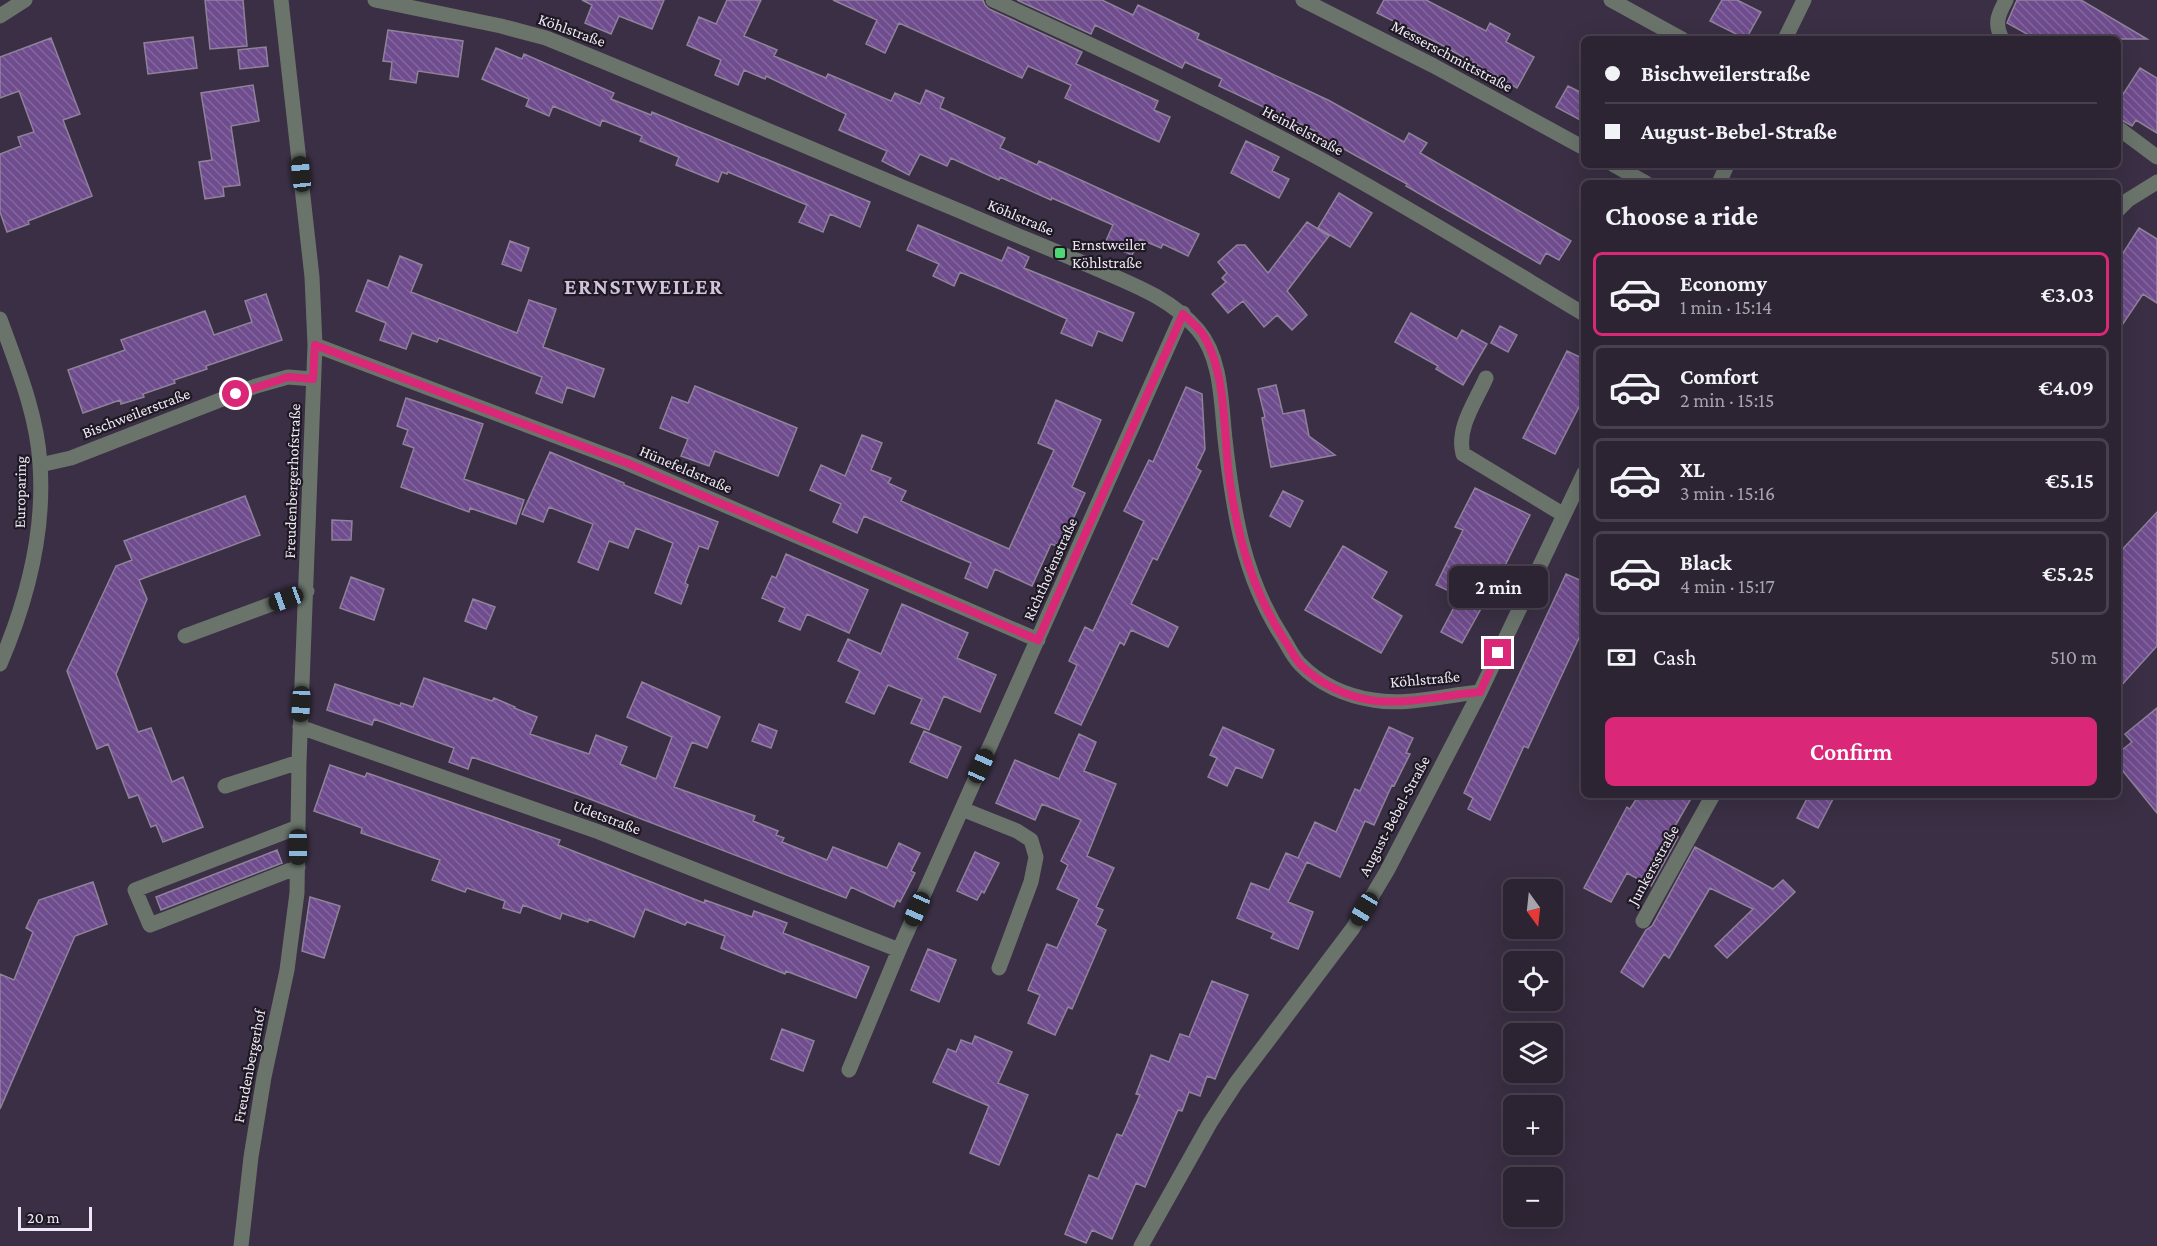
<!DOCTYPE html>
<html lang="en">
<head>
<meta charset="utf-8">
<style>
  body { margin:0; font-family:"Crimson Pro",serif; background:#382f3f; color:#f1f3f6; height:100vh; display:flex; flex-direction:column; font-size:22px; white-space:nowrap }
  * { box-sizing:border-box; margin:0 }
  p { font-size:20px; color:#a6a4ac }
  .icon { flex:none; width:33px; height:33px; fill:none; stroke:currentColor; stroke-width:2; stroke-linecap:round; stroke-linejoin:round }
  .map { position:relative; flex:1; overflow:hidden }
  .panel { position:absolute; left:1581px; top:180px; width:540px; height:618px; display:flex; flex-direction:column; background:#2c2333; border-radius:9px; box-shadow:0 6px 24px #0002,0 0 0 2px #48404e }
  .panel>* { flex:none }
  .top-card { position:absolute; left:1581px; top:36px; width:540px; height:132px; border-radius:9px; box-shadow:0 6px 24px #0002,0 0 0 2px #48404e; display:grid; align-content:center; height:132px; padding:0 24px; background:#2c2333 }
  .needle { width:39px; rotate:165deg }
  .tools { position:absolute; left:1503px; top:879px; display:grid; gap:12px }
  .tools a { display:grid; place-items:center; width:60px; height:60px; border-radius:9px; background:#2c2333; box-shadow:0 6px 24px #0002,0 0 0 2px #48404e; font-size:30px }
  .scale { position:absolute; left:18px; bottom:15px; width:74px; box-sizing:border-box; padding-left:6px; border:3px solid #efe8f6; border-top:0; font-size:16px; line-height:21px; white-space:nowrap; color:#efe8f6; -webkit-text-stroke:4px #1e1923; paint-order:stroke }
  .end { position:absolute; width:27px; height:27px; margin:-14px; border:8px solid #db2777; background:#fff; box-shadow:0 0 0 3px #fff }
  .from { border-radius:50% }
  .bubble { position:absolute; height:42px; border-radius:9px; background:#2c2333; box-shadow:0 6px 24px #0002,0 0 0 2px #48404e; font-size:20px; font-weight:600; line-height:42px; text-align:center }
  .car { position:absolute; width:18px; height:36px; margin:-18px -9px; border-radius:8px; box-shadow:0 0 4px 2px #0007; background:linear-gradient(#222 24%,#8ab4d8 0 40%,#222 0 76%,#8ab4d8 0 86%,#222 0) }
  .top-card b { display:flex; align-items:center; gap:21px; height:57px; font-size:22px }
  .top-card b+b { border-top:2px solid #48404e }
  .top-card i { width:15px; height:15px; background:#f1f3f6 }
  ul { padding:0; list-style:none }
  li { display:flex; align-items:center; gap:18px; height:84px; margin:0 12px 9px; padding:0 12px; border:3px solid #48404e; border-radius:9px }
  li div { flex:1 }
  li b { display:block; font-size:22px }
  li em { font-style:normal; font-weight:600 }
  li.on { border-color:#db2777 }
  li>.icon { width:54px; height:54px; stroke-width:1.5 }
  h2 { padding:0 24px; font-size:27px; line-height:72px }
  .pay { display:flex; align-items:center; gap:15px; height:66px; padding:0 24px; font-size:22px }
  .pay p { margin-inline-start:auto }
  .action { display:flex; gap:12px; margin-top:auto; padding:12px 24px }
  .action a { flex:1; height:69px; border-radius:9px; background:#db2777; color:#fff; font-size:24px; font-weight:600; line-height:69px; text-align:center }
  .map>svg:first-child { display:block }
</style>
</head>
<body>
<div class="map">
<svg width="2157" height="1246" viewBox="0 0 2157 1246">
  <defs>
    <pattern id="building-back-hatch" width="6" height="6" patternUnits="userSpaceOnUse" patternTransform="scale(1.5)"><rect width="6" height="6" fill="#6f4c8d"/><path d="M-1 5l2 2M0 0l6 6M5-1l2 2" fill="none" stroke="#84669e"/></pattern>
  </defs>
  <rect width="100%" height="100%" fill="#3a2f44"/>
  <path fill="url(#building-back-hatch)" stroke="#8f829b" stroke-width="1.5" d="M 205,0 L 243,0 L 247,46 L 210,49 Z
    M 582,0 L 664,0 L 652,29 L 619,16 L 611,34 L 585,23 L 592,5 Z
    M 727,0 L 761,0 L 744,36 L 777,50 L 774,56 L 826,78 L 828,74 L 891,101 L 895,93 L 920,104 L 926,90 L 944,98 L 940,108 L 1005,138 L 1000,148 L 1037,165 L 1039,161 L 1199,234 L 1188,256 L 1163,244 L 1161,248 L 1140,239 L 1132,255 L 1105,243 L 1113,225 L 1052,198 L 1051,200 L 1000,177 L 999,180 L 951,158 L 947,166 L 920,154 L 909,175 L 882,161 L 887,151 L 839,130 L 846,114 L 766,76 L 765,79 L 744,70 L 738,85 L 715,75 L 721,60 L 687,45 L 699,17 L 716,24 Z
    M 833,0 L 983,0 L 985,5 L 989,9 L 1082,52 L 1076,64 L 1158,101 L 1154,110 L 1170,117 L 1159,142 L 1065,98 L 1071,85 L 1028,66 L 1022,78 L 899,23 L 885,53 L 866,44 L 877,20 Z
    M 1017,0 L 1102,0 L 1133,15 L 1138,5 L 1199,34 L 1197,39 L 1328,100 L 1404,142 L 1409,133 L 1427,143 L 1420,153 L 1571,241 L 1559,260 L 1546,253 L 1540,264 L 1406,186 L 1407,184 L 1317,134 L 1317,132 L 1219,86 L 1222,79 L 1185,62 L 1182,68 L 1095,25 L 1091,34 Z
    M 1384,0 L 1426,0 L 1486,31 L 1490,23 L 1510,34 L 1506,42 L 1534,57 L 1517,88 L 1440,44 L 1377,13 Z
    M 1722,0 L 1737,0 L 1761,12 L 1746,39 L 1710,21 Z
    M 2017,0 L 2081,0 L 2147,39 L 2036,39 L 2007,23 Z
    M 388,30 L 463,41 L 458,77 L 418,71 L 416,83 L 390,79 L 392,62 L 383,61 Z
    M 193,37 L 197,68 L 148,74 L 144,43 Z
    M 51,38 L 80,114 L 63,120 L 92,196 L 28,221 L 29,224 L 7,232 L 0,212 L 0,154 L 21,146 L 18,137 L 34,132 L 19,91 L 0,98 L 0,57 Z
    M 266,47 L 268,66 L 240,69 L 238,50 Z
    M 496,48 L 522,59 L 524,54 L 614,93 L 611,99 L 651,115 L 652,112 L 870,202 L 860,227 L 830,214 L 823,232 L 799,222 L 807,205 L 728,172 L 727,174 L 722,172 L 718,182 L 676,165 L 679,157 L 640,141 L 642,136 L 602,120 L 600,126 L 553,106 L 549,116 L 526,106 L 529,99 L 482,79 Z
    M 2140,68 L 2157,78 L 2157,133 L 2136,120 L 2132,126 L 2118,118 L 2118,102 Z
    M 253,85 L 259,121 L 231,126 L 240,185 L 223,187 L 224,196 L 205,199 L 199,162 L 212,160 L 201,93 Z
    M 1568,86 L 1584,94 L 1584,122 L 1556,107 Z
    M 1246,141 L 1279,157 L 1272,171 L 1289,179 L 1279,198 L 1231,173 Z
    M 1339,193 L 1372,213 L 1350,247 L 1318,228 Z
    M 1307,222 L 1329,236 L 1287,291 L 1307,315 L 1292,330 L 1277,315 L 1264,327 L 1243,301 L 1228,313 L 1212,294 L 1226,282 L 1222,278 L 1227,273 L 1218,262 L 1237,245 L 1245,245 L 1268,273 Z
    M 918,225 L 1002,261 L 1008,247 L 1029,257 L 1024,268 L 1134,313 L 1122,341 L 1098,331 L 1092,346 L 1061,333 L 1067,319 L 1000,289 L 960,272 L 954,286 L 933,276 L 939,264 L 907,250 Z
    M 2139,228 L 2157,239 L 2157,303 L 2143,294 L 2118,331 L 2118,261 Z
    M 510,241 L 529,248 L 521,271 L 502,264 Z
    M 400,256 L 422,265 L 411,292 L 517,333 L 529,300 L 556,309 L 543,347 L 604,369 L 594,397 L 567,387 L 562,403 L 536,393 L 542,377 L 439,338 L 437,342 L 412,333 L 406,349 L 380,340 L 386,323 L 356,311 L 368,280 L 388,288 Z
    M 266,294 L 282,340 L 206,366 L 207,369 L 174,380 L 175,383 L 143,394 L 144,397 L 121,404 L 120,400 L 83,413 L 68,370 L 125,350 L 121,340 L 205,311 L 214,335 L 252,322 L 245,301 Z
    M 1411,313 L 1457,339 L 1462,330 L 1487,344 L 1463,385 L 1436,369 L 1438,366 L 1395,342 Z
    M 1500,326 L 1517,335 L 1508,352 L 1491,343 Z
    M 1567,351 L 1584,359 L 1584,397 L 1555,454 L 1523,438 Z
    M 1276,385 L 1283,414 L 1304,410 L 1309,436 L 1335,455 L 1271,467 L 1262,418 L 1265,417 L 1258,389 Z
    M 695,386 L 797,428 L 778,476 L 715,451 L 709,466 L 681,456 L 688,439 L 660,428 L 672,397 L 688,403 Z
    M 1186,387 L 1202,394 L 1205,449 L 1196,468 L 1201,471 L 1157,560 L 1153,558 L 1131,604 L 1178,627 L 1168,647 L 1131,630 L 1124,645 L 1120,642 L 1081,725 L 1055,713 L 1077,665 L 1069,661 L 1085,627 L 1093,631 L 1144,521 L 1124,511 L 1149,460 L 1153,462 Z
    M 406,398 L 483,424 L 464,479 L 524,500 L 516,524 L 470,508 L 469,512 L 401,487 L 414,448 L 403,444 L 408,430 L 397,426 Z
    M 1056,400 L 1101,420 L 1072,487 L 1085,493 L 1060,547 L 1051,544 L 1032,586 L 995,569 L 987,588 L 965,578 L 971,563 L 864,516 L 857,533 L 833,522 L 841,504 L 810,490 L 821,465 L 845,476 L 862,435 L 882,443 L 871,470 L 891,478 L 888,483 L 906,491 L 901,501 L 1009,549 L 1054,450 L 1038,443 Z
    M 550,452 L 624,483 L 624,485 L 718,522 L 708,549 L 699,546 L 685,583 L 688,585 L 681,604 L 655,593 L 673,543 L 636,528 L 628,548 L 609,541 L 598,570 L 578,562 L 593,524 L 549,507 L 543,522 L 522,514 Z
    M 1475,488 L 1530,515 L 1484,608 L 1482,607 L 1462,643 L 1441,632 L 1460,596 L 1436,585 L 1463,530 L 1455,527 Z
    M 1283,491 L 1303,501 L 1290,527 L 1270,516 Z
    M 245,496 L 260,535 L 139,580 L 147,599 L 116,674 L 138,732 L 151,728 L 172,782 L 183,777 L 203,827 L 163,842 L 156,825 L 151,827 L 138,795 L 129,798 L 108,744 L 97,749 L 67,671 L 116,566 L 132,560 L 124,541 Z
    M 2157,512 L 2157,646 L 2118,689 L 2118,554 Z
    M 332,520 L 352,521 L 351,540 L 332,540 Z
    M 1343,546 L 1387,572 L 1372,598 L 1402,616 L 1381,653 L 1305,610 Z
    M 786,554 L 868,590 L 849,633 L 807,614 L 800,630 L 779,621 L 785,608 L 762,598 L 772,576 L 776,578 Z
    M 1566,574 L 1584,582 L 1584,641 L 1579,638 L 1528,748 L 1524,746 L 1490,820 L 1468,809 L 1473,798 L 1464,793 Z
    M 351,577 L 384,589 L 374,620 L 340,608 Z
    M 473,599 L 495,607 L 486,629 L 465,621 Z
    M 902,604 L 968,633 L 957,658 L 996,675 L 980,712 L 944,696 L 929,730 L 911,723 L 922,699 L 888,685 L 874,714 L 846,702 L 860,671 L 838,661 L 848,639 L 881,654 Z
    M 424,678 L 492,701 L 494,698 L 515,707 L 514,708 L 537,717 L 530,734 L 589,754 L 596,735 L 627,747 L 620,764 L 656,779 L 672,737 L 627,717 L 642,682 L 720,717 L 707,748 L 692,742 L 674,787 L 755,816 L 753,821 L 778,831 L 776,835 L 784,838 L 782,842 L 827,860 L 833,847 L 887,868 L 899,843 L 920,853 L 911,871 L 915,873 L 900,902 L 897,900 L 894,907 L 851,887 L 846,898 L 582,796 L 472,757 L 468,769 L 449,762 L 454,748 L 374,719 L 372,725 L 327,710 L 335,684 L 400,706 L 401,703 L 413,707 Z
    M 2157,708 L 2157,813 L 2118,765 L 2118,753 L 2132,742 L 2125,734 Z
    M 759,724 L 777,731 L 771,748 L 752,741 Z
    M 1223,727 L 1274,750 L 1262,778 L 1236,767 L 1227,786 L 1208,777 L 1217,758 L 1210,755 Z
    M 1389,727 L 1413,738 L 1406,753 L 1410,754 L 1394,786 L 1392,785 L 1374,825 L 1365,821 L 1340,877 L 1307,862 L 1288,902 L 1313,912 L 1298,949 L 1271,938 L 1274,933 L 1237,918 L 1251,883 L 1269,890 L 1286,853 L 1298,858 L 1315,822 L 1336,832 L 1355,789 L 1360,791 Z
    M 924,731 L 961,747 L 947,778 L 910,762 Z
    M 1079,734 L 1096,742 L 1084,771 L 1116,784 L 1087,856 L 1114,868 L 1096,907 L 1103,910 L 1096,925 L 1106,930 L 1072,1009 L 1068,1007 L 1055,1035 L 1028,1023 L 1040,995 L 1028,990 L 1047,944 L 1057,948 L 1079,899 L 1057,889 L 1068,865 L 1061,861 L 1081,820 L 1042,804 L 1035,820 L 996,803 L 1015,760 L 1059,779 Z
    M 330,765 L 365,777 L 367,773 L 560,840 L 558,845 L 704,903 L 705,900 L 752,917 L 754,911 L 787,923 L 783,933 L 869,967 L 856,998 L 786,971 L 785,974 L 721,948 L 725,936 L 687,922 L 685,925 L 645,909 L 634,937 L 589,919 L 588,922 L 562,913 L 560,919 L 523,905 L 520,913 L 503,908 L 505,901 L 467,888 L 465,892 L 432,880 L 440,860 L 361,833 L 362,828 L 314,811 Z
    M 1639,795 L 1693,795 L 1671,833 L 1678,837 L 1651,886 L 1627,873 L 1611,902 L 1584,888 L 1627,807 L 1630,809 Z
    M 1809,795 L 1835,795 L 1818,828 L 1797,818 Z
    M 1695,847 L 1773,889 L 1783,880 L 1795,892 L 1727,958 L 1715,946 L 1753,909 L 1710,888 L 1669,958 L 1664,954 L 1643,987 L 1621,972 L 1646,930 L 1652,926 Z
    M 277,850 L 282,863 L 161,910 L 156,897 Z
    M 975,852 L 999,863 L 984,893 L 982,891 L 977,900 L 957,891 Z
    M 93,882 L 107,924 L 75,936 L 0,1109 L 0,974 L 14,980 L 33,932 L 26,928 L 39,900 Z
    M 310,897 L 340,906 L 324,958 L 302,951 Z
    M 928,949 L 956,960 L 939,1002 L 911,990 Z
    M 1212,981 L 1248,995 L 1215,1079 L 1207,1076 L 1200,1096 L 1189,1092 L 1182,1111 L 1178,1110 L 1145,1187 L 1136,1183 L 1112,1239 L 1092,1230 L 1086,1243 L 1065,1234 L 1089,1175 L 1098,1179 L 1117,1134 L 1122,1136 L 1140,1095 L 1136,1094 L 1151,1055 L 1169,1062 L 1180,1034 L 1189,1037 Z
    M 782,1029 L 814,1041 L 803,1071 L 771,1059 Z
    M 975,1036 L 1012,1052 L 998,1083 L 1028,1095 L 999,1165 L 970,1153 L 989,1106 L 933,1082 L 948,1049 L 956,1052 L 961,1040 L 972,1044 Z"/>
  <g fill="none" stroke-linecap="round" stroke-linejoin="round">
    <path stroke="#6a746b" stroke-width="15" d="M 375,0 L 501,26 L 546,38 C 687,95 827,156 967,214 C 1008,232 1049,248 1090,266 C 1129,283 1170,297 1198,330 C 1222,358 1221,404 1225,439 C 1233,510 1243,577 1283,638 C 1288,646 1293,657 1300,664 C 1319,684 1346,696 1373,700 C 1408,706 1444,695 1480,692
      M 993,0 C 1101,49 1209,99 1313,155 C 1405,205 1494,260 1584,314
      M 1303,0 L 1434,66 L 1584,148
      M 1611,0 L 1682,39
      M 0,16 L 25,0
      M 1785,39 L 1804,0
      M 2002,39 C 1994,23 1998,15 2006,0
      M 2118,128 L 2157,157
      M 1614,165 L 1646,183
      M 1719,183 L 1727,165
      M 2118,210 L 2128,200 L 2157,182
      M 0,319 C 17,366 37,414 40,464 C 45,533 27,601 0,664
      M 315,345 L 627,463 L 1038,640
      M 1486,378 C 1476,401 1456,428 1463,454 L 1564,515
      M 40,465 L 71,458 L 256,386 L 288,377 L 313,379
      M 185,636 L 307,591
      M 300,727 L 599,832 L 899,950
      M 225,786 L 299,762
      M 962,809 L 1017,831 L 1031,840 L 1036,857 L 1031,882 L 999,968
      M 298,827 L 135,890 L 150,925 L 298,867
      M 1643,921 L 1713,795
      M 849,1070 L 899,950 L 1183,313
      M 241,1246 L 251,1157 L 264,1077 L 287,970 L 297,893 L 299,762 L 315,345 L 312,277 L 281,0
      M 1141,1246 L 1210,1123 L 1236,1083 L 1353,928 L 1387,871 L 1480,692 L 1584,473"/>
  </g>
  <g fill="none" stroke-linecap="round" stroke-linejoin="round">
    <path stroke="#db2777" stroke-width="8" d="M 236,394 L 288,377 L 313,379 L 315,345 L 627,463 L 1038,640 L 1183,314 C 1189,320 1197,326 1202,333 C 1228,373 1223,438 1230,484 C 1239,542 1253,592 1285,641 C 1290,648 1294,657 1300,664 C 1319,684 1349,698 1376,701 C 1411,704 1445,695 1480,692 L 1498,653"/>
  </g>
  <rect fill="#4fd675" stroke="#1e1923" stroke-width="2" x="1054" y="247" width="12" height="12" rx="3"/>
  <g text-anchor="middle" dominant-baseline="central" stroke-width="4.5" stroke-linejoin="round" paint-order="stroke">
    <g font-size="16" fill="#efe8f6" stroke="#1e1923">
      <text transform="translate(572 30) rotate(20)">Köhlstraße</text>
      <text transform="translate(1452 56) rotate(28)">Messerschmittstraße</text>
      <text transform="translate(1303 130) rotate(28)">Heinkelstraße</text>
      <text transform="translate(1021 217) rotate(23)">Köhlstraße</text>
      <text transform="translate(136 413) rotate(-21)">Bischweilerstraße</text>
      <text transform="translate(686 469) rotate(23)">Hünefeldstraße</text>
      <text transform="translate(292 481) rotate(-88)">Freudenbergerhofstraße</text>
      <text transform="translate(20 492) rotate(-89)">Europaring</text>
      <text transform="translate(1050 569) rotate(-66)">Richthofenstraße</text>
      <text transform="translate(1425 679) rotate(-5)">Köhlstraße</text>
      <text transform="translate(1394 816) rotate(-62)">August-Bebel-Straße</text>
      <text transform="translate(607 817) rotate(21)">Udetstraße</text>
      <text transform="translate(1653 865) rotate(-61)">Junkersstraße</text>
      <text transform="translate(249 1066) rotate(-79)">Freudenbergerhof</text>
    </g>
    <g font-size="16" fill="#efe8f6" stroke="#1e1923" text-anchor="start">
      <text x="1072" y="244">Ernstweiler<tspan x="1072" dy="18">Köhlstraße</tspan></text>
    </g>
    <g font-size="22" font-weight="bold" letter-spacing="1.5" fill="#d1c3de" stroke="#1e1923">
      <text x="644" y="286">ERNSTWEILER</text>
    </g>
  </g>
</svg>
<div class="tools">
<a><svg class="needle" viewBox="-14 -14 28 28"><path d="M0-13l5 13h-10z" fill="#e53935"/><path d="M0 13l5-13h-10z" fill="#a6a4ac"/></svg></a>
<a><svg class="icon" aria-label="locate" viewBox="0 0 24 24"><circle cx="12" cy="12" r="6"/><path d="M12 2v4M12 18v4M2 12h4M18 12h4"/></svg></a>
<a><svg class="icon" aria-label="layers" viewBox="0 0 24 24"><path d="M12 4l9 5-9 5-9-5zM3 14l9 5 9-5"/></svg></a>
<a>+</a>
<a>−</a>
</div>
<div class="scale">20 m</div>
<i class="end from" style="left:236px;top:394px"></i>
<i class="end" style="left:1498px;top:653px"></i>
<div class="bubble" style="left:1449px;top:566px;width:99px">2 min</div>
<i class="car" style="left:301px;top:174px;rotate:354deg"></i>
<i class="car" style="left:286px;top:599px;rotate:250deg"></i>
<i class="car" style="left:301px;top:704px;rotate:183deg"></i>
<i class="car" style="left:981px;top:766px;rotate:24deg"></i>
<i class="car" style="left:298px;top:847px;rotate:180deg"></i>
<i class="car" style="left:917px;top:909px;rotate:204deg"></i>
<i class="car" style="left:1364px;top:909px;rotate:211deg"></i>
<div class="top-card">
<b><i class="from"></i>Bischweilerstraße</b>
<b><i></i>August-Bebel-Straße</b>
</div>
<section class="panel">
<h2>Choose a ride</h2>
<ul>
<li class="on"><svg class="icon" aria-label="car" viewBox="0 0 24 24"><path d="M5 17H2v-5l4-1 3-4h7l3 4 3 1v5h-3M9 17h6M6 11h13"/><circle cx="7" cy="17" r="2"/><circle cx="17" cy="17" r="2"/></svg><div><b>Economy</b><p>1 min · 15:14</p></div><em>€3.03</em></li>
<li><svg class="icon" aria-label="car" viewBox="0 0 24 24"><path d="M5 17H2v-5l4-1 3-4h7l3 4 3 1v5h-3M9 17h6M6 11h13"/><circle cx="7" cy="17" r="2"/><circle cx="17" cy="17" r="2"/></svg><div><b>Comfort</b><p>2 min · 15:15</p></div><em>€4.09</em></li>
<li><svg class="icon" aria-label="car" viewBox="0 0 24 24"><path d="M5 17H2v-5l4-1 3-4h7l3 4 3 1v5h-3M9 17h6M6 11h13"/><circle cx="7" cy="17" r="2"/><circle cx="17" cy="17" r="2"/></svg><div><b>XL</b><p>3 min · 15:16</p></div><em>€5.15</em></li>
<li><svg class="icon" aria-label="car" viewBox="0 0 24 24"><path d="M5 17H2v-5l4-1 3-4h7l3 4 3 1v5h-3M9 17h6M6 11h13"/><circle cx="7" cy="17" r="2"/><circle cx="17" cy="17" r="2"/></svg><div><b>Black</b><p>4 min · 15:17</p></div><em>€5.25</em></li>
</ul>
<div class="pay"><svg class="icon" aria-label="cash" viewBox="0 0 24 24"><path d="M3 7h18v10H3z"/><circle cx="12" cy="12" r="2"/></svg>Cash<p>510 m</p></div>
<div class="action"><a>Confirm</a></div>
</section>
</div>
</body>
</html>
